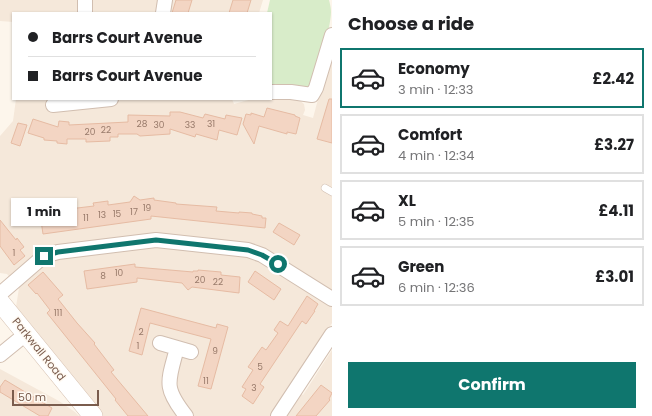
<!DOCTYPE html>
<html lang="en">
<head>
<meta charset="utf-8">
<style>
  body { margin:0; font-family:Poppins,sans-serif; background:#f2f2f2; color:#202124; height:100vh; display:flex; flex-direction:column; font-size:15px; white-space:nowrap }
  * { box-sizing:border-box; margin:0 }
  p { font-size:13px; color:#757577 }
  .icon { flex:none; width:22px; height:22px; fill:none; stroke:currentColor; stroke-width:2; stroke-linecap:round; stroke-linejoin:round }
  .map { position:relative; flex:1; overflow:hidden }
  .details { display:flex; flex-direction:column; background:#fff; width:320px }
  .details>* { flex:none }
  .banner { position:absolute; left:12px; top:12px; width:260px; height:88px; border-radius:0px; box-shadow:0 1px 3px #0004; display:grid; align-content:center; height:88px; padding:0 16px; background:#fff }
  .scale { position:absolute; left:12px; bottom:10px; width:87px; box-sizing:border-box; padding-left:4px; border:2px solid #7a5c4d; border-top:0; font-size:11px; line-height:14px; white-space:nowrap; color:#7a5c4d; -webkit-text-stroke:3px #fffaf3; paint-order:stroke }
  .end { position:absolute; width:18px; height:18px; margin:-9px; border:5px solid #0f766e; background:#fff; box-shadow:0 0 0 2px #fff }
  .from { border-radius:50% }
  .bubble { position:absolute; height:28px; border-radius:0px; background:#fff; box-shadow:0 1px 3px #0004; font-size:13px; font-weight:700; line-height:28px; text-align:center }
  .banner b { display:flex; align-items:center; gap:14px; height:38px; font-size:15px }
  .banner b+b { border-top:1px solid #e0e0e0 }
  .banner i { width:10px; height:10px; background:#202124 }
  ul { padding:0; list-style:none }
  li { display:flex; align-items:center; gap:12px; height:60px; margin:0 8px 6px; padding:0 8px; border:2px solid #e0e0e0; border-radius:0px }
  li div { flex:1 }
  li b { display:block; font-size:15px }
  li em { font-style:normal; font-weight:700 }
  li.selected { border-color:#0f766e }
  li>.icon { width:36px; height:36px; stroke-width:1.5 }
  h2 { padding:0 16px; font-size:18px; line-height:48px }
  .button { display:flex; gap:8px; margin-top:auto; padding:8px 16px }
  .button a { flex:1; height:46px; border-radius:0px; background:#0f766e; color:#fff; font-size:16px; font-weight:700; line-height:46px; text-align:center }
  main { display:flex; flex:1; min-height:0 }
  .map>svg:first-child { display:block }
</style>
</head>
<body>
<main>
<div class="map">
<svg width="332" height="416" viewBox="0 0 332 416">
  <rect width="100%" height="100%" fill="#fdf6ec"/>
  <path fill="#f5e8da" d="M 0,0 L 263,0 L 259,13 L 13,13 L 13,22 L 0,21 Z
    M 332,47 L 332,323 L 270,416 L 103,416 L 16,307 L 19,288 L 7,274 L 0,273 L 0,136 L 13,121 L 16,99 L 232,99 L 234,104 L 252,99 L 285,97 L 299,100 L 304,104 L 305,110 L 303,115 L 313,118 Z
    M 332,350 L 332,416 L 284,416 L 300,393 L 303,395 Z
    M 0,369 L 59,401 L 75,412 L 79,416 L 0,416 Z"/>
  <path fill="#d8ecc9" d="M 270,0 L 329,0 C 330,4 331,8 331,12 C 331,28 317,74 310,87 L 304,89 L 271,87 L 271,13 L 267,13 Z"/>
  <path fill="#f3d5c3" stroke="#e6bba3" d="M 176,0 L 192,0 L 188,13 L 172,13 Z
    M 233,0 L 251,0 L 247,13 L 229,13 Z
    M 329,99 L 332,99 L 332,143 L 317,139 Z
    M 267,108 L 295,115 L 295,116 L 300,118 L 296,134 L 287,132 L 287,134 L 259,126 L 254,144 L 243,124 L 246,114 L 251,115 L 251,113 L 264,117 Z
    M 170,112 L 180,112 L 203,118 L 205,114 L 225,119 L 226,115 L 242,118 L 237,135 L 219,130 L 217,140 L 196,134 L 195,137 L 170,129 L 170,134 L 140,136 L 137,134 L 118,134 L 118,137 L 110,137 L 110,141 L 86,142 L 86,139 L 67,139 L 67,144 L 57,143 L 57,141 L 44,140 L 44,138 L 28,133 L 33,119 L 58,127 L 59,121 L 69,122 L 69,125 L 128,122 L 128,115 L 170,116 Z
    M 18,123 L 27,125 L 20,146 L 11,143 Z
    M 134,196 L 140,200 L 154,198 L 154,200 L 176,203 L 176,204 L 217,207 L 216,211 L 239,213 L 239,212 L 252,213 L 252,214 L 262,216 L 262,218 L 266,218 L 265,228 L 151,216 L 151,219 L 43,234 L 40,214 L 48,212 L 56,214 L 69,212 L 69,209 L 94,206 L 93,203 L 108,201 L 108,205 L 130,202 Z
    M 0,220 L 16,240 L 17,238 L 24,247 L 20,250 L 25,256 L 14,265 L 0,246 Z
    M 279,223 L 300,235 L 294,245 L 273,232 Z
    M 135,264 L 135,267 L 193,272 L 193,271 L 198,271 L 198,270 L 221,272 L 221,275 L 240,277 L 239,293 L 192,287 L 188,290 L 182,283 L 137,278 L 137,282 L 87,289 L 84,271 Z
    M 255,271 L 281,289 L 274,300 L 248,282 Z
    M 43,272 L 63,295 L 58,299 L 77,323 L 95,343 L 94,344 L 114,370 L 111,372 L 148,416 L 128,416 L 115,400 L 116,399 L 47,313 L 50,310 L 37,293 L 36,294 L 28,285 Z
    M 307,296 L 318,304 L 314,311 L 315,311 L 306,324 L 302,321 L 260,384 L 264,387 L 253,404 L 242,396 L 246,389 L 242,387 L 253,370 L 248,367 L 262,347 L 266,350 L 278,333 L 274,330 L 280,321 L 288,326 Z
    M 141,308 L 216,328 L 217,324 L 228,327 L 211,389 L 198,386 L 211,339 L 150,323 L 142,355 L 129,351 Z
    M 5,380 L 52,408 L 48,416 L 40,416 L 0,392 L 0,387 Z
    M 321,385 L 332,393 L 329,399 L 330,400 L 316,416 L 296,416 Z"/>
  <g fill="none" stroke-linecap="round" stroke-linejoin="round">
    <defs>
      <path id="lane" d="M 325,188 L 332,192"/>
      <path id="street" d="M 85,0 L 85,13
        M 163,13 L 165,0
        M 271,92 L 291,92 L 312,95 L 316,88 L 332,35
        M 53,105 L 111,99
        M 0,294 L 44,256 L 58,252 L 156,240 L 248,250 L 262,255 L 332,299
        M 160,343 L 191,352
        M 177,348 C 168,382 163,387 186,416
        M 0,355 L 27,333
        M 278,416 L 332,334"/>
      <path id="secondary" d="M 0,302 L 93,416"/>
    </defs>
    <use href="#lane" stroke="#d1beb0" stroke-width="8"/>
    <use href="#street" stroke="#d1beb0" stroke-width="16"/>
    <use href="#secondary" stroke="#d6c0b0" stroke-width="20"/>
    <use href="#lane" stroke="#fff" stroke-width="7"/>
    <use href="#street" stroke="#fff" stroke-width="14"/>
    <use href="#secondary" stroke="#fff" stroke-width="19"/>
  </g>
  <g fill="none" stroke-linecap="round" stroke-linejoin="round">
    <path stroke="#0f766e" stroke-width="5" d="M 44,256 L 58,252 L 156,240 L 248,250 L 262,255 L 278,264"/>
  </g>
  <g text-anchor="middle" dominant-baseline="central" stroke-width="3" stroke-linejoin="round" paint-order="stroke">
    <g font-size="9" fill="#987a6a">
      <text x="142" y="124">28</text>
      <text x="211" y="124">31</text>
      <text x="159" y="125">30</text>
      <text x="190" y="125">33</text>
      <text x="106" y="130">22</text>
      <text x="90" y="132">20</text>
      <text x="147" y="208">19</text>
      <text x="134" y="212">17</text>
      <text x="117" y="214">15</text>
      <text x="102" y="215">13</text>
      <text x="86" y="218">11</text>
      <text x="14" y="253">1</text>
      <text x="119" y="273">10</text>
      <text x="103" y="276">8</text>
      <text x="200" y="280">20</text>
      <text x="218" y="282">22</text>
      <text x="58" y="313">111</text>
      <text x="141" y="332">2</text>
      <text x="138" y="346">1</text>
      <text x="215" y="351">9</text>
      <text x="260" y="367">5</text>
      <text x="206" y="381">11</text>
      <text x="254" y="388">3</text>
    </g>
    <g font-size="11" fill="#7a5c4d" stroke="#fffaf3">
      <text transform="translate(39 349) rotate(51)">Parkwall Road</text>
    </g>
  </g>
</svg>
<div class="scale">50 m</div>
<i class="end from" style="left:278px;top:264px"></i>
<i class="end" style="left:44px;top:256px"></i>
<div class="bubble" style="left:11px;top:198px;width:66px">1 min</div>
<div class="banner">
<b><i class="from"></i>Barrs Court Avenue</b>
<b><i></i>Barrs Court Avenue</b>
</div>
</div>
<section class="details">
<h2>Choose a ride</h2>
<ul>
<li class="selected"><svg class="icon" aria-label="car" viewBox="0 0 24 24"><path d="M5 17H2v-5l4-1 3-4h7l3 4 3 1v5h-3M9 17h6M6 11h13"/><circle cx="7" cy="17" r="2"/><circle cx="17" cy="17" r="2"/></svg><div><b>Economy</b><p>3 min · 12:33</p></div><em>£2.42</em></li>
<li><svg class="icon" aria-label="car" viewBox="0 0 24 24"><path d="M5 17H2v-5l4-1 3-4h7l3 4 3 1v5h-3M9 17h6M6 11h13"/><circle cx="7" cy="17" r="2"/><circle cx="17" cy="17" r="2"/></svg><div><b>Comfort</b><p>4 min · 12:34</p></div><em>£3.27</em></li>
<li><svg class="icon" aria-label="car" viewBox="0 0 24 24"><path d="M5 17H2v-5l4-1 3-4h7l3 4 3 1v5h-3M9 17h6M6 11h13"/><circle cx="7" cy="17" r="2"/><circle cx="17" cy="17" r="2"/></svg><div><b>XL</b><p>5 min · 12:35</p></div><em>£4.11</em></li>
<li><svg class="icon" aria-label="car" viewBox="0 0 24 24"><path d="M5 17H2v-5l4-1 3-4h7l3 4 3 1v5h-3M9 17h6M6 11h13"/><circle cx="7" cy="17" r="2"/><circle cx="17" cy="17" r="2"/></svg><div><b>Green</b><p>6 min · 12:36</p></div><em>£3.01</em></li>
</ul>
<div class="button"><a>Confirm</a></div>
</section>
</main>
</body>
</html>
